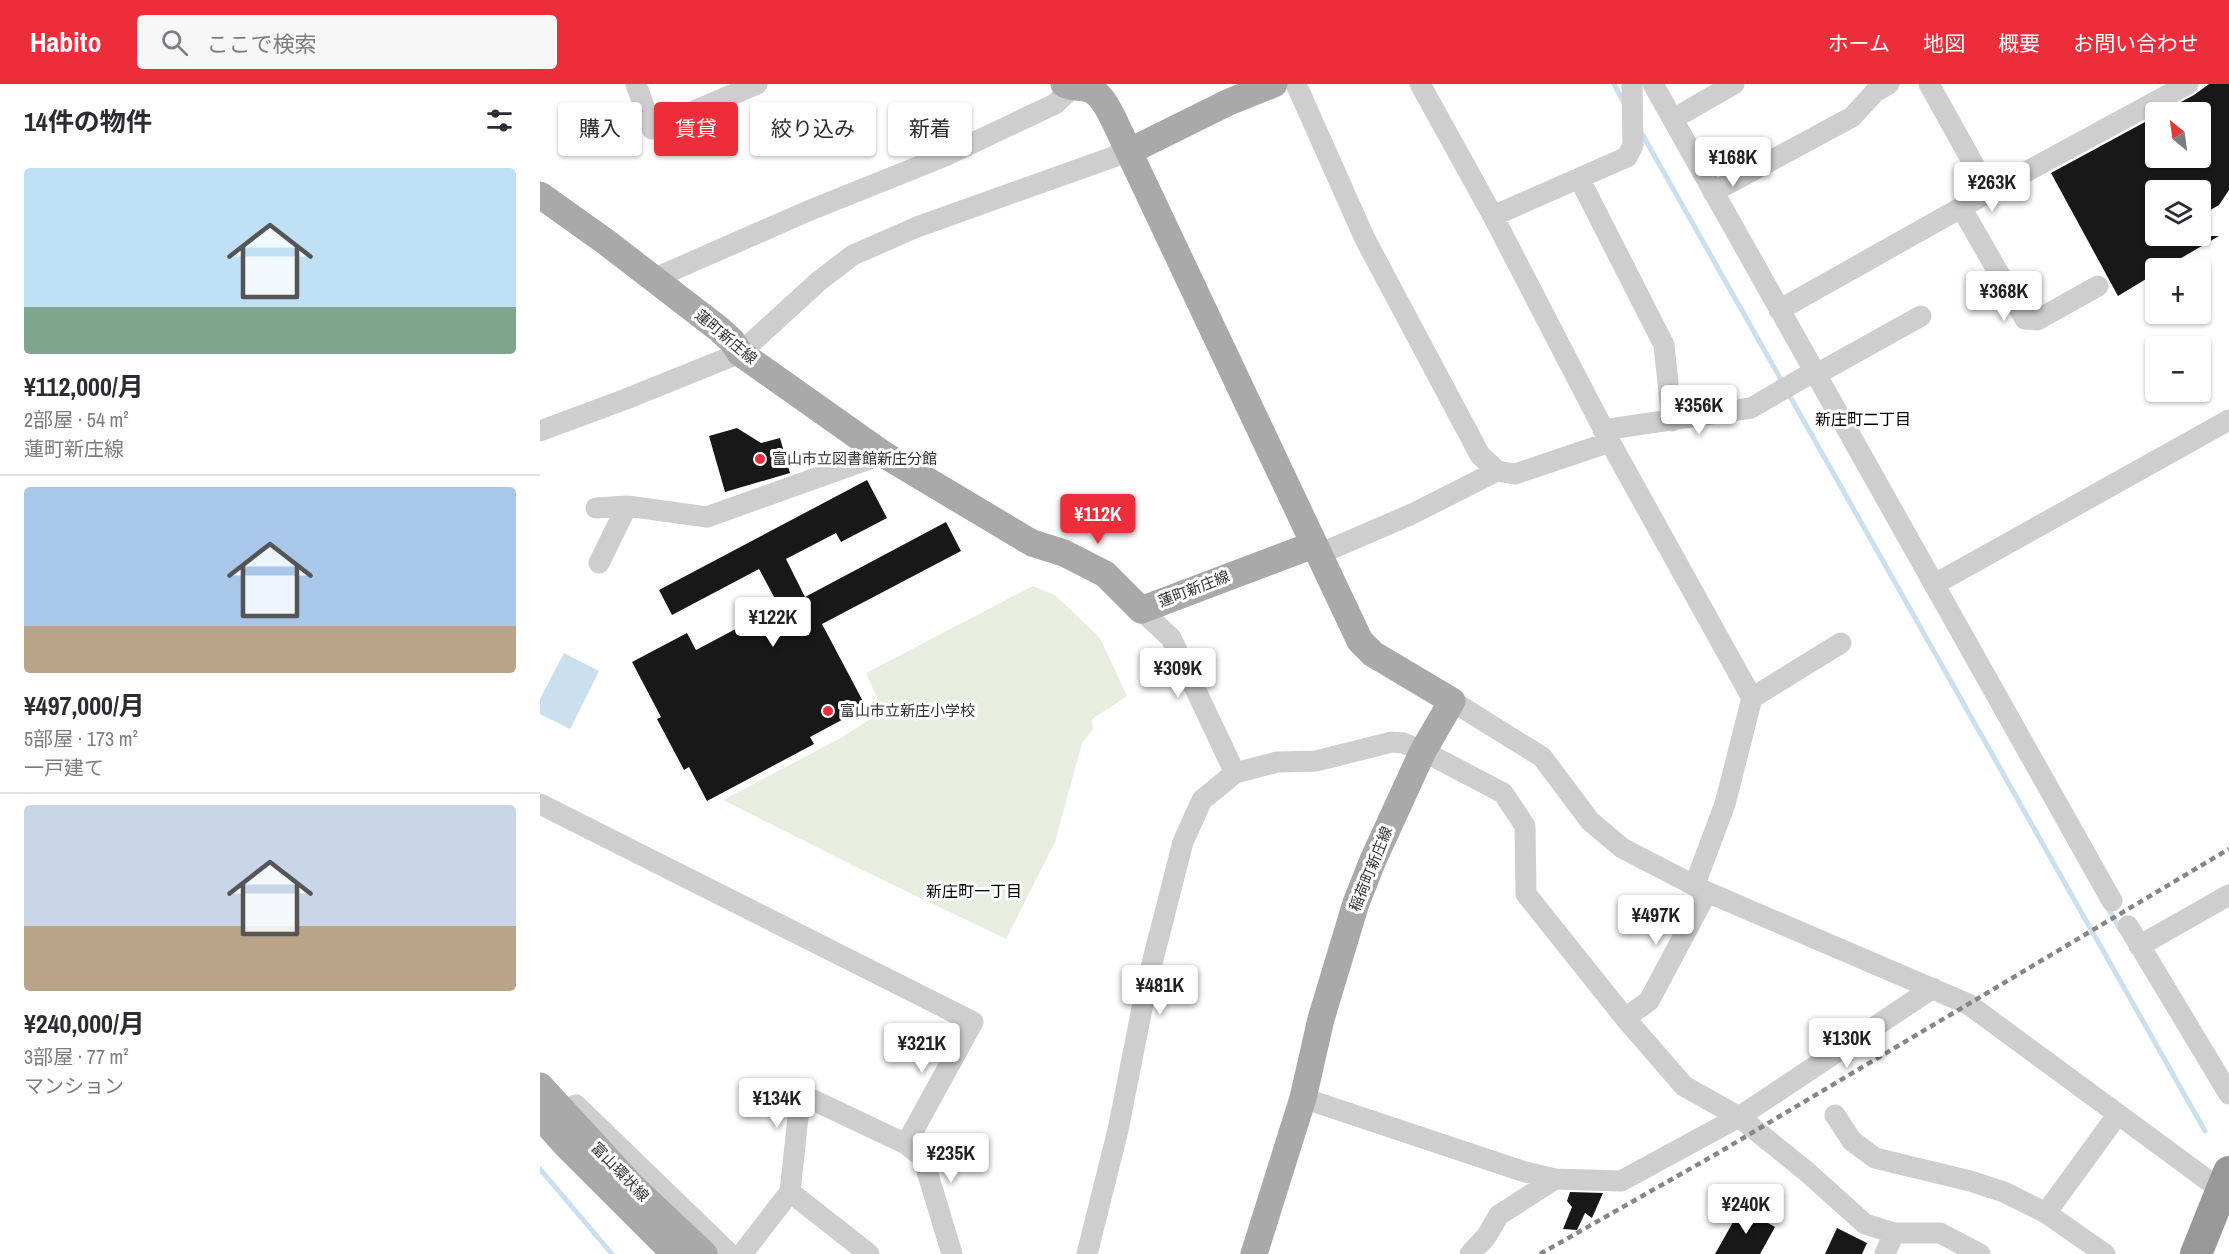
<!DOCTYPE html>
<html lang="ja">
<meta charset="utf-8">
<style>
:root{--surface:#fff;--page:#f7f7f7;--text:#2b2b33;--muted:#7c7c81;--line:#e1e1e2;--accent:#ed2e3a}
body{margin:0;font-family:"Archivo Narrow","Noto Sans JP",sans-serif;background:var(--page);color:var(--text);height:100vh;display:flex;flex-direction:column;font-size:22px;white-space:nowrap}
*{box-sizing:border-box;margin:0}
p{font-size:20px;color:var(--muted)}
.icon{flex:none;width:33px;height:33px;fill:none;stroke:currentColor;stroke-width:2;stroke-linecap:round;stroke-linejoin:round}
.map{position:relative;flex:1;overflow:hidden}
.panel{display:flex;flex-direction:column;background:var(--surface);width:540px}
.panel>*{flex:none}
.guide{position:absolute;left:18px;top:18px;width:570px;height:54px;display:flex;gap:12px}
.needle{width:39px;rotate:331deg}
.controls{position:absolute;left:1605px;top:18px;display:grid;gap:12px}
.controls a{display:grid;place-items:center;width:66px;height:66px;border-radius:6px;background:var(--surface);box-shadow:0 2px 4px #0004;font-size:30px}
.price{position:absolute;translate:-50% -51px;padding:0 14px;border-radius:6px;background:#fff;color:#222;font-size:20px;line-height:39px;filter:drop-shadow(0 2px 3px #0008)}
.price::after{content:'';position:absolute;left:50%;top:36px;width:18px;height:14px;margin-left:-9px;background:inherit;clip-path:polygon(0 0,100% 0,50% 100%)}
.price.on{background:var(--accent);color:#fff}
ul{padding:0;list-style:none}
li{display:grid;align-content:center;gap:12px;height:318px;padding:0 24px}
li+li{border-top:2px solid var(--line)}
li span{display:grid;place-items:center;height:186px;border-radius:6px;color:#555}
li>.icon{margin-inline-start:auto}
span .icon{width:108px;height:108px;fill:#fffc;stroke-width:1}
li b{font-size:26px}
h2{display:flex;justify-content:space-between;align-items:center;height:72px;padding:0 24px;font-size:26px}
.tag{padding:0 21px;border-radius:6px;background:var(--surface);box-shadow:0 2px 4px #0004;font-size:21px;line-height:54px}
.tag.on{background:var(--accent);color:#fff}
header{display:flex;align-items:center;gap:36px;box-sizing:border-box;height:84px;padding:0 30px;background:var(--accent);color:#fff}
header strong{font-size:28px}
nav{display:flex;gap:33px;margin-inline-start:auto;font-size:21px}
.search{width:420px;height:54px;background:var(--page);display:flex;align-items:center;gap:15px;box-sizing:border-box;padding:0 21px;border-radius:6px;color:var(--muted);font-size:22px}
main{display:flex;flex:1;min-height:0}
.map>svg:first-child{display:block}
.green{fill:#e7eedf}
.water{fill:#cbe0ee}
.lines{fill:none;stroke-linecap:round;stroke-linejoin:round}
.stream{stroke:#cbe0ee;stroke-width:5}
.building{fill:#181818}
.minor{stroke:#cecece;stroke-width:21}
.major{stroke:#a9a9a9;stroke-width:27}
.highway{stroke:#989898;stroke-width:32}
.rail{stroke:#868686;stroke-width:4.5;stroke-dasharray:6 4.5;stroke-linecap:butt}
.poi-dot{fill:#ed2e3a;stroke:#fff;stroke-width:2}
.labels{text-anchor:middle;stroke-width:6;stroke-linejoin:round;paint-order:stroke}
.street-label{font-size:15px;fill:#313131;stroke:#fff}
.poi-label{font-size:15px;fill:#313131;stroke:#fff;text-anchor:start}
.neighbourhood-label{font-size:16px;fill:#000;stroke:#fff}
</style>
<header>
<strong>Habito</strong>
<div class="search"><svg class="icon" aria-label="search" viewBox="0 0 24 24"><circle cx="10" cy="10" r="6"/><path d="M15 15l6 6"/></svg>ここで検索</div>
<nav><a>ホーム</a><a>地図</a><a>概要</a><a>お問い合わせ</a></nav>
</header>
<main>
<section class="panel">
<h2>14件の物件<svg class="icon" aria-label="filters" viewBox="0 0 24 24"><path d="M4 7h16M4 17h16"/><circle cx="9" cy="7" r="2"/><circle cx="15" cy="17" r="2"/></svg></h2>
<ul>
<li><span style="background:linear-gradient(#bfe0f5 75%,#7fa58c 0)"><svg class="icon" aria-label="home" viewBox="0 0 24 24"><path d="M3 11l9-7 9 7M6 9v11h12V9"/></svg></span><div><b>¥112,000/月</b><p>2部屋 · 54 m²</p><p>蓮町新庄線</p></div></li>
<li><span style="background:linear-gradient(#a9c7e8 75%,#b9a48a 0)"><svg class="icon" aria-label="home" viewBox="0 0 24 24"><path d="M3 11l9-7 9 7M6 9v11h12V9"/></svg></span><div><b>¥497,000/月</b><p>5部屋 · 173 m²</p><p>一戸建て</p></div></li>
<li><span style="background:linear-gradient(#c9d6e8 65%,#b9a48a 0)"><svg class="icon" aria-label="home" viewBox="0 0 24 24"><path d="M3 11l9-7 9 7M6 9v11h12V9"/></svg></span><div><b>¥240,000/月</b><p>3部屋 · 77 m²</p><p>マンション</p></div></li>
</ul>
</section>
<div class="map">
<svg width="1689" height="1170" viewBox="0 0 1689 1170">
<rect width="100%" height="100%" fill="#fff"/>
<path class="green" d="M 493,502 L 515,511 L 560,554 L 587,612 L 552,635 L 553,645 L 542,659 L 515,758 L 466,855 L 320,785 L 183,716 L 299,655 L 343,627 L 326,589 Z"/>
<path class="water" d="M 24,569 L 59,587 L 30,645 L 0,630 L 0,615 Z"/>
<g class="lines">
<path class="stream" d="M 1074,0 L 1084,19
M 1101,48 L 1244,301
M 1248,309 L 1665,1047
M 1566,821 L 1581,847
M 0,1085 L 72,1170"/>
</g>
<path class="building" d="M 1669,0 L 1689,0 L 1689,106 L 1679,121 L 1660,132 L 1660,106 L 1616,106 L 1616,152 L 1679,152 L 1624,184 L 1616,184 L 1616,189 L 1578,212 L 1511,89 L 1616,32 L 1616,74 L 1660,74 L 1660,28 L 1622,28 L 1654,11 Z
M 197,344 L 221,359 L 240,354 L 250,389 L 185,408 L 169,352 Z
M 327,396 L 347,434 L 301,458 L 296,449 L 246,475 L 265,513 L 406,438 L 421,467 L 282,540 L 326,623 L 270,653 L 274,660 L 167,717 L 149,683 L 144,686 L 117,635 L 121,633 L 92,578 L 147,549 L 156,566 L 239,522 L 219,485 L 132,531 L 119,506 Z
M 1030,1108 L 1063,1109 L 1052,1134 L 1045,1129 L 1037,1146 L 1023,1145 L 1032,1123 L 1027,1117 Z
M 1201,1124 L 1235,1143 L 1220,1170 L 1175,1170 Z
M 1297,1144 L 1327,1159 L 1322,1170 L 1285,1170 Z"/>
<g class="lines">
<path class="minor" d="M 96,0 L 112,45 L 217,0
M 756,0 L 825,155 L 940,371 L 957,387 L 975,390 L 1070,358
M 880,0 L 953,132 L 1070,358 L 1212,614 L 1185,720 L 1155,800
M 1113,0 L 1572,817
M 1389,0 L 1449,108
M 1133,35 L 1194,0
M 1039,94 L 1124,261 L 1132,337
M 1173,108 L 1312,33 L 1335,8 L 1349,0
M 1422,125 L 1485,235 L 1497,236 L 1558,202
M 953,132 L 1087,73 L 1093,61 L 1092,0
M 113,195 L 268,127 L 405,72 L 515,20 L 533,3
M 1239,226 L 1449,108 L 1648,0
M 1275,291 L 1381,232
M 1063,346 L 1211,324 L 1273,288
M 0,347 L 86,315 L 200,269 L 279,197 L 313,171 L 377,143 L 590,67
M 56,424 L 87,422 L 167,433 L 343,370
M 777,471 L 872,430 L 957,387
M 59,479 L 87,422
M 1395,500 L 1689,336
M 601,526 L 631,554 L 695,689
M 1212,614 L 1301,559
M 912,617 L 1002,673 L 1050,737 L 1082,764 L 1167,808 L 1428,920 L 1681,1106
M 0,720 L 433,938 L 366,1060
M 1588,842 L 1689,1010
M 1599,862 L 1689,811
M 1085,934 L 1109,917 L 1167,808
M 763,1014 L 985,1088 L 1015,1095 L 1081,1097 L 1199,1033 L 1393,904
M 22,1027 L 36,1021 L 190,1170
M 1295,1031 L 1312,1057 L 1335,1074 L 1430,1097 L 1464,1108 L 1506,1129 L 1578,1030
M 1506,1129 L 1565,1170
M 202,1170 L 250,1108
M 329,1170 L 250,1108 L 259,1024 L 271,1015 L 366,1060 L 383,1074 L 412,1170
M 547,1170 L 578,1046 L 607,899 L 643,758 L 662,716 L 695,689 L 737,678 L 776,677 L 852,658 L 863,659 L 883,667 L 963,709 L 985,742 L 986,810 L 1085,934 L 1144,1002 L 1199,1033 L 1266,1087 L 1325,1140 L 1354,1149 L 1400,1149 L 1440,1170
M 930,1170 L 946,1153 L 959,1131 L 1015,1095
M 1345,1170 L 1354,1149"/>
<path class="major" d="M 524,0 C 531,3 537,3 544,4 C 559,6 566,21 572,32 L 820,557 L 833,570 L 912,617 L 883,667 L 833,776 L 816,819 L 781,935 L 763,1014 L 714,1170
M 590,67 L 689,18 L 734,0
M 0,111 L 66,158 L 179,245 L 192,257 L 200,269 L 343,370 L 492,459 L 524,469 L 565,490 L 601,526 L 773,461
M 0,1002 L 91,1101 L 164,1170
M 0,1032 L 26,1061 L 135,1170"/>
<path class="highway" d="M 1656,1170 L 1689,1088"/>
<path class="rail" d="M 1000,1170 L 1178,1069 L 1689,765"/>
</g>
<g class="poi-dot">
<circle cx="220" cy="375" r="6"/>
<circle cx="288" cy="627" r="6"/>
</g>
<g class="labels">
<g class="street-label">
<text transform="translate(186 253) rotate(40)" y="5">蓮町新庄線</text>
<text transform="translate(654 505) rotate(-21)" y="5">蓮町新庄線</text>
<text transform="translate(831 785) rotate(-68)" y="5">稲荷町新庄線</text>
<text transform="translate(80 1088) rotate(46)" y="5">富山環状線</text>
</g>
<g class="poi-label">
<text x="232" y="380">富山市立図書館新庄分館</text>
<text x="300" y="632">富山市立新庄小学校</text>
</g>
<g class="neighbourhood-label">
<text x="1323" y="341">新庄町二丁目</text>
<text x="434" y="813">新庄町一丁目</text>
</g>
</g>
</svg>
<div class="controls">
<a><svg class="needle" viewBox="-14 -14 28 28"><path d="M0-13l5 13h-10z" fill="#e53935"/><path d="M0 13l5-13h-10z" fill="#7c7c81"/></svg></a>
<a><svg class="icon" aria-label="layers" viewBox="0 0 24 24"><path d="M12 4l9 5-9 5-9-5zM3 14l9 5 9-5"/></svg></a>
<a>+</a>
<a>−</a>
</div>
<b class="price" style="left:1193px;top:104px">¥168K</b>
<b class="price" style="left:1452px;top:129px">¥263K</b>
<b class="price" style="left:1464px;top:238px">¥368K</b>
<b class="price" style="left:1159px;top:352px">¥356K</b>
<b class="price on" style="left:558px;top:461px">¥112K</b>
<b class="price" style="left:233px;top:564px">¥122K</b>
<b class="price" style="left:638px;top:615px">¥309K</b>
<b class="price" style="left:1116px;top:862px">¥497K</b>
<b class="price" style="left:620px;top:932px">¥481K</b>
<b class="price" style="left:1307px;top:985px">¥130K</b>
<b class="price" style="left:382px;top:990px">¥321K</b>
<b class="price" style="left:237px;top:1045px">¥134K</b>
<b class="price" style="left:411px;top:1100px">¥235K</b>
<b class="price" style="left:1206px;top:1151px">¥240K</b>
<div class="guide">
<a class="tag">購入</a>
<a class="tag on">賃貸</a>
<a class="tag">絞り込み</a>
<a class="tag">新着</a>
</div>
</div>
</main>
